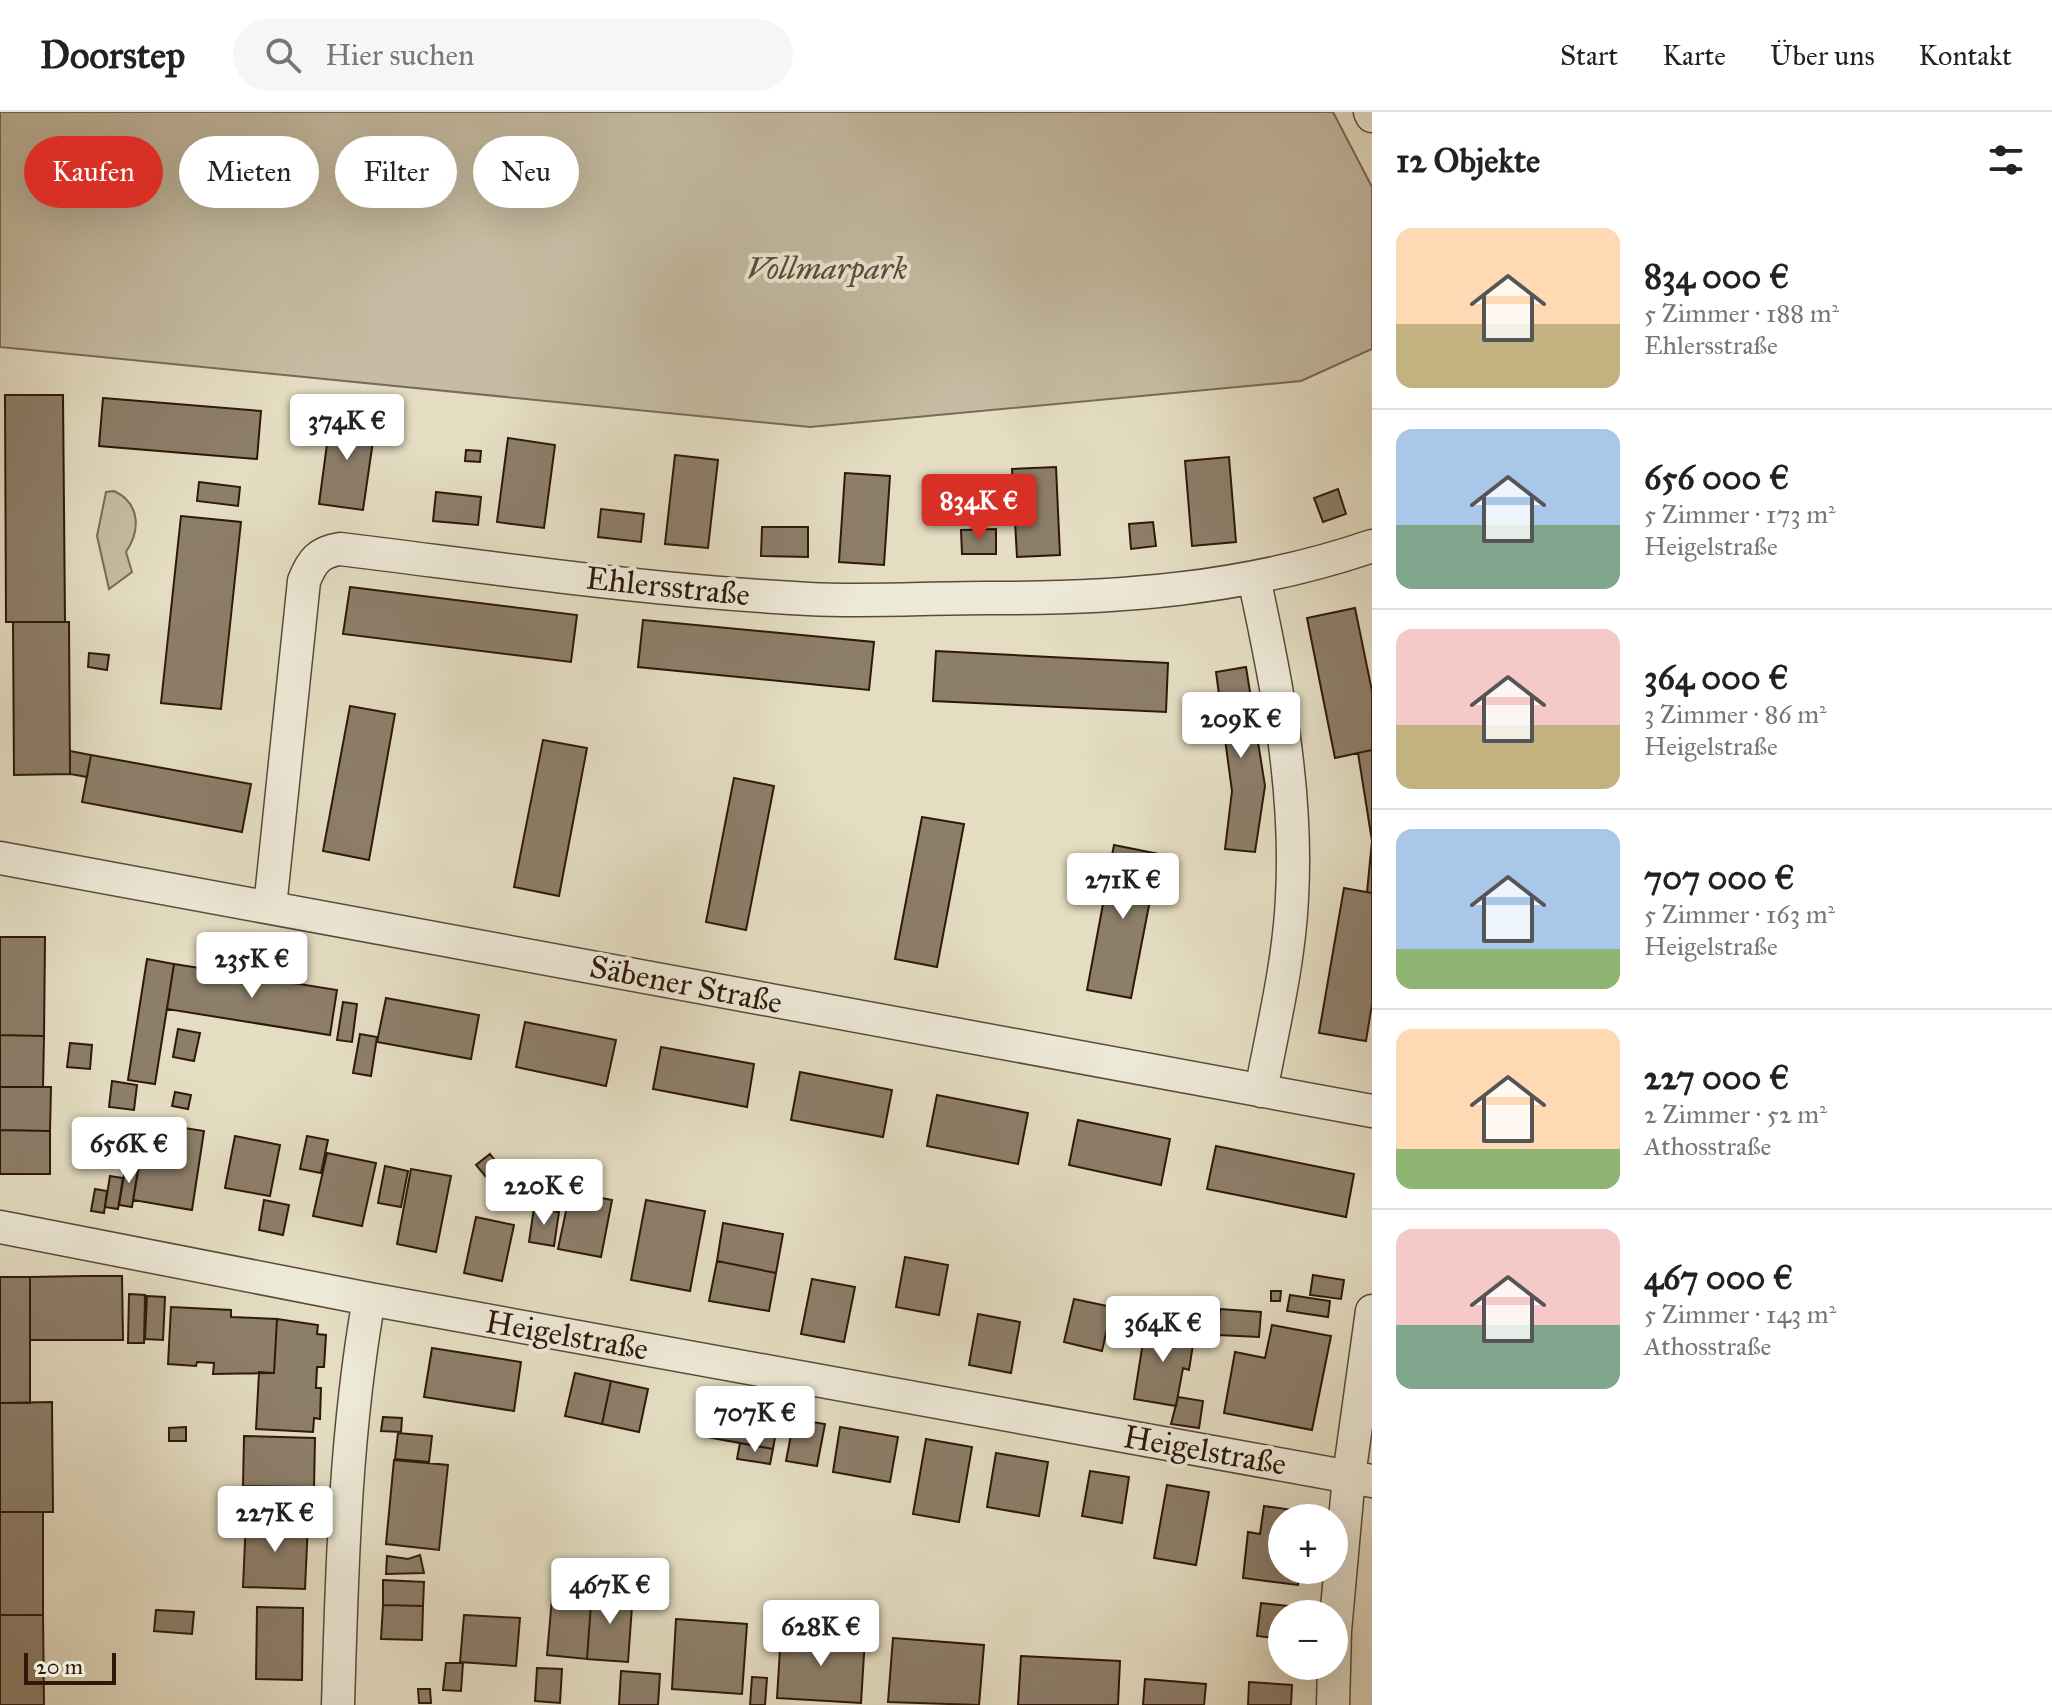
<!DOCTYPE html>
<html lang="de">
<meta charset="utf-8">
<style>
:root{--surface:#fff;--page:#f6f6f6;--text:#222;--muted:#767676;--line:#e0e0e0;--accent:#d93025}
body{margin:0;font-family:"IM FELL Great Primer",serif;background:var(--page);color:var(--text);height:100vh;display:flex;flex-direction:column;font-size:30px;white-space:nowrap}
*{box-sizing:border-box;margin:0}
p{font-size:26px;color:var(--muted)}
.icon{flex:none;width:44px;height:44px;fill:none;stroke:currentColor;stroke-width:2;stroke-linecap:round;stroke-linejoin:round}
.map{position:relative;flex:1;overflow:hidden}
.sheet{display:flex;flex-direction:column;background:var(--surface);width:680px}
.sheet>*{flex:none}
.guide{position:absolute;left:24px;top:24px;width:760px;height:72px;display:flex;gap:16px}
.controls{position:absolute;left:1268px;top:1392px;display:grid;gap:16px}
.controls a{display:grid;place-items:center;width:80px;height:80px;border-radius:50%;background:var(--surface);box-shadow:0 8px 32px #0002;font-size:40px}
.scale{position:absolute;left:24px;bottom:20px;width:92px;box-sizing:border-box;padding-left:8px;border:4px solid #2e180b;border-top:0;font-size:22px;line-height:28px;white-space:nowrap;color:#2e180b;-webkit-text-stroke:6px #ede9d7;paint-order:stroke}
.price{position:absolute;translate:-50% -68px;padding:0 18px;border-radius:8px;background:#fff;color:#222;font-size:26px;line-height:52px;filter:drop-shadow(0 2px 4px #0008)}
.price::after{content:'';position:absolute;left:50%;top:48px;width:24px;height:18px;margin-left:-12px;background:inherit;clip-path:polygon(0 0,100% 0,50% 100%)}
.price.active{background:var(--accent);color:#fff}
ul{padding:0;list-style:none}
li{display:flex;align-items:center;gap:24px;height:200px;padding:0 24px}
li+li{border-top:2px solid var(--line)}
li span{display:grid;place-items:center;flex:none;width:224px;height:160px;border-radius:16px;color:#555}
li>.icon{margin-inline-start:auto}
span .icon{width:96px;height:96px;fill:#fffc;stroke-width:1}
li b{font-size:34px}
h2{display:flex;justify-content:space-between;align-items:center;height:96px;padding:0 24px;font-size:34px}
.tag{padding:0 28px;border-radius:36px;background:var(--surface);box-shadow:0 8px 32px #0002;font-size:28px;line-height:72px}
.tag.active{background:var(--accent);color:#fff}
header{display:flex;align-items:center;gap:48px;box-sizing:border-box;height:112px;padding:0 40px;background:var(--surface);border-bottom:2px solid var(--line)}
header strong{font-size:38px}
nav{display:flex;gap:44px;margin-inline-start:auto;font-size:28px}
.search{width:560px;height:72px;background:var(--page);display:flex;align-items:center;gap:20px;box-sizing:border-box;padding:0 28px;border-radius:44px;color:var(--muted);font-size:30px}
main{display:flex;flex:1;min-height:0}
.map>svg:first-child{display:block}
.green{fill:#c5bca3;stroke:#7a6a57;stroke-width:2}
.building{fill:#8d7e6a;stroke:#2e180b;stroke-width:2}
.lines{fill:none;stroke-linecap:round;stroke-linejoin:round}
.minor-casing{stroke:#5c4939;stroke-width:35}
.minor{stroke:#ede9d7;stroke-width:32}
.labels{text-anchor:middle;stroke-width:8;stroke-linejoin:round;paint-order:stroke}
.park-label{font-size:32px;font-style:italic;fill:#5b4939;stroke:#ede9d7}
.street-label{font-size:32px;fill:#2e180b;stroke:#ede9d7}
</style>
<header>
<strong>Doorstep</strong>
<div class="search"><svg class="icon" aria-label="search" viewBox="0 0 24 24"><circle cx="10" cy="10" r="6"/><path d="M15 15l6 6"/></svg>Hier suchen</div>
<nav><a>Start</a><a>Karte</a><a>Über uns</a><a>Kontakt</a></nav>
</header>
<main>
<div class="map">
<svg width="1372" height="1593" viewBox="0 0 1372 1593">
<rect width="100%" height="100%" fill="#e4ddc2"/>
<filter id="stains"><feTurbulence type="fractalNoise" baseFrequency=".0025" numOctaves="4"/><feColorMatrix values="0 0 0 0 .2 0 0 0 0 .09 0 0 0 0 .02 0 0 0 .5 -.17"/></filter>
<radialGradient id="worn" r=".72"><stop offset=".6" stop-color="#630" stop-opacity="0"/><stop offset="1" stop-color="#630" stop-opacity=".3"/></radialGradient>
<path class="green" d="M 0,0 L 1333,0 L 1372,75 L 1372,237 L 1301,269 L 810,315 L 0,235 Z
M 114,379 C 140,391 141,418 126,440 L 132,460 L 109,477 L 97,424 L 106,380 Z"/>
<path class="building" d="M 5,283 L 63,283 L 65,510 L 6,510 Z
M 103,286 L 261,299 L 257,347 L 99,334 Z
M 331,302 L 376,308 L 363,398 L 319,392 Z
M 508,326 L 555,333 L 544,416 L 497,410 Z
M 466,338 L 481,339 L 480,350 L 465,349 Z
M 675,343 L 718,348 L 708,436 L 665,432 Z
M 1229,345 L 1236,430 L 1192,434 L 1185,349 Z
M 1056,355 L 1060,443 L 1017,445 L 1012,357 Z
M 845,361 L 890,364 L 884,453 L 839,450 Z
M 199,370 L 240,375 L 238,394 L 197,389 Z
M 1338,377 L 1346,402 L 1323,410 L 1314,386 Z
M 436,380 L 481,385 L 478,413 L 433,409 Z
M 601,397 L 644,402 L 641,430 L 598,425 Z
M 181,404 L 241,410 L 221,597 L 161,591 Z
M 1153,410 L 1156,434 L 1131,437 L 1129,412 Z
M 762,415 L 808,415 L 808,445 L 761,444 Z
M 996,417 L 996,442 L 962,442 L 961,418 Z
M 350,475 L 577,503 L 571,550 L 343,522 Z
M 1355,496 L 1372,579 L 1372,638 L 1335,646 L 1307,506 Z
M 643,508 L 874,530 L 869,578 L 638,555 Z
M 13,510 L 69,510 L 70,662 L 14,663 Z
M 936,539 L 1168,551 L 1166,600 L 933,589 Z
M 89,541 L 109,543 L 107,558 L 88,555 Z
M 1246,555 L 1265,674 L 1255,740 L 1225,737 L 1232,679 L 1216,560 Z
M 350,594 L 395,602 L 369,748 L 323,739 Z
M 543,628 L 587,636 L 559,784 L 514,775 Z
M 1372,638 L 1372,781 L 1367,780 L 1372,729 L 1358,641 Z
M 70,639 L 91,643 L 87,665 L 70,662 Z
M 91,643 L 251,672 L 242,720 L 82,690 Z
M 734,666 L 774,674 L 746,818 L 706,810 Z
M 922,705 L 964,712 L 937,855 L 895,847 Z
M 1114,733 L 1159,742 L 1131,886 L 1087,878 Z
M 1344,776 L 1372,781 L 1372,892 L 1366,929 L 1319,921 Z
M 0,825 L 45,825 L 44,924 L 0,923 Z
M 147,847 L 174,852 L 155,972 L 128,968 Z
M 174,852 L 337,878 L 330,923 L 167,897 Z
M 386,886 L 479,903 L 471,947 L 377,930 Z
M 343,890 L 357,892 L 352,930 L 337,928 Z
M 525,910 L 616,928 L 606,974 L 516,955 Z
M 178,917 L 200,921 L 194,949 L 173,945 Z
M 360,922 L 377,925 L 371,964 L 353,961 Z
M 0,923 L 44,924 L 43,975 L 0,975 Z
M 70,931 L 92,933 L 90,957 L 67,955 Z
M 661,935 L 754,952 L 747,995 L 653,977 Z
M 800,960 L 892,978 L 883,1025 L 791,1008 Z
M 112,969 L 137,973 L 134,998 L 109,995 Z
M 0,975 L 51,975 L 50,1019 L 0,1018 Z
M 175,980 L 191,983 L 188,997 L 172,994 Z
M 937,983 L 1028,1001 L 1018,1052 L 927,1034 Z
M 1078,1008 L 1170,1027 L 1161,1073 L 1069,1053 Z
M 146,1010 L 204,1019 L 192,1098 L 133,1088 Z
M 0,1018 L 50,1019 L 50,1062 L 0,1062 Z
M 235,1024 L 280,1033 L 270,1084 L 225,1076 Z
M 307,1024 L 328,1028 L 321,1061 L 300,1057 Z
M 1216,1034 L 1354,1062 L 1346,1105 L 1207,1077 Z
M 327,1041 L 376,1051 L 362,1114 L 313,1104 Z
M 490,1042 L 505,1061 L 492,1072 L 476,1053 Z
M 126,1051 L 139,1053 L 132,1095 L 119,1093 Z
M 385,1054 L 408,1059 L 401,1095 L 378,1091 Z
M 411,1057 L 451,1064 L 436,1140 L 397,1132 Z
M 110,1064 L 123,1066 L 118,1097 L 105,1095 Z
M 95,1077 L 107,1079 L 104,1101 L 91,1099 Z
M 570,1080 L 612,1088 L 601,1145 L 558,1137 Z
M 264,1088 L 289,1093 L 283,1123 L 259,1118 Z
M 646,1088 L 705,1099 L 690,1179 L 631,1168 Z
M 534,1096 L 559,1100 L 554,1134 L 529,1130 Z
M 476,1105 L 514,1113 L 502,1169 L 464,1161 Z
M 723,1111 L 783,1122 L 776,1161 L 717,1149 Z
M 905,1145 L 948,1153 L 939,1203 L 896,1195 Z
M 717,1149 L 776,1161 L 769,1199 L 709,1189 Z
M 1313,1163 L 1344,1168 L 1341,1187 L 1310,1183 Z
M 85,1164 L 122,1164 L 123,1228 L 30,1228 L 30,1165 Z
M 0,1165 L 30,1165 L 30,1291 L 0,1291 Z
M 812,1167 L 855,1175 L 844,1230 L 801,1222 Z
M 1271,1179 L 1281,1179 L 1280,1189 L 1271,1189 Z
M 129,1182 L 145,1183 L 144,1231 L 128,1231 Z
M 1290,1183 L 1330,1189 L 1328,1205 L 1287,1199 Z
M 147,1184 L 165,1185 L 163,1228 L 145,1227 Z
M 1074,1187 L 1112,1195 L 1102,1239 L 1064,1230 Z
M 171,1195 L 231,1198 L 231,1205 L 277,1207 L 274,1261 L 213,1262 L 214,1251 L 197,1250 L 196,1254 L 168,1252 Z
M 1220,1197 L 1261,1200 L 1259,1225 L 1218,1223 Z
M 978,1202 L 1020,1210 L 1011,1261 L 969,1253 Z
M 277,1207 L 318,1213 L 317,1222 L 326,1223 L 324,1255 L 317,1255 L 316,1276 L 321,1276 L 320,1307 L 314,1306 L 313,1320 L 256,1317 L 259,1260 L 274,1261 Z
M 1146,1211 L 1195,1220 L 1189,1258 L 1183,1256 L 1176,1294 L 1134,1287 Z
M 1272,1213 L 1331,1224 L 1312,1318 L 1224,1301 L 1235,1240 L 1265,1246 Z
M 432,1236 L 521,1250 L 514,1299 L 424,1285 Z
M 575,1261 L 611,1269 L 602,1312 L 565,1304 Z
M 611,1269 L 648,1277 L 639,1320 L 602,1312 Z
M 1178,1285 L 1203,1289 L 1199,1316 L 1171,1312 Z
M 707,1288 L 779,1302 L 773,1337 L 701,1324 Z
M 52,1290 L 53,1400 L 0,1400 L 0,1291 Z
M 383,1305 L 402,1306 L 401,1320 L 381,1319 Z
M 794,1307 L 825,1312 L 817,1354 L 786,1349 Z
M 186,1315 L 186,1329 L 169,1329 L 169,1316 Z
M 840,1315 L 898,1325 L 890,1370 L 833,1360 Z
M 398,1321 L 432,1324 L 429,1350 L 395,1347 Z
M 244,1324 L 315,1326 L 314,1375 L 243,1374 Z
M 926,1327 L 972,1335 L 959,1410 L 913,1402 Z
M 740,1331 L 773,1337 L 770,1352 L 737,1347 Z
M 996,1341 L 1048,1350 L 1039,1404 L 987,1395 Z
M 394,1348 L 448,1353 L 439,1438 L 386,1432 Z
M 1090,1359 L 1129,1365 L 1122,1411 L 1082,1404 Z
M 1167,1373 L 1209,1380 L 1196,1453 L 1154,1446 Z
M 282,1380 L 306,1380 L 307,1393 L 282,1393 Z
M 1264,1394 L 1307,1400 L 1306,1406 L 1282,1406 L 1282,1458 L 1300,1458 L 1298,1473 L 1243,1466 L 1248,1420 L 1260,1422 Z
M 0,1400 L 43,1400 L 43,1503 L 0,1503 Z
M 246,1407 L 308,1410 L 305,1477 L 243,1475 Z
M 420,1443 L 424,1461 L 386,1462 L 387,1444 L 408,1447 Z
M 383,1468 L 424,1470 L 423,1494 L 383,1493 Z
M 553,1475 L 592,1478 L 587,1547 L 547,1543 Z
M 592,1478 L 633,1481 L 628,1550 L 587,1547 Z
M 1261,1491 L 1297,1495 L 1296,1502 L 1282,1502 L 1282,1527 L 1257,1524 Z
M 383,1493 L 423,1494 L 422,1528 L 381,1527 Z
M 257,1495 L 303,1496 L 302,1568 L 256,1567 Z
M 156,1498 L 194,1500 L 192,1522 L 154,1519 Z
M 0,1503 L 43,1503 L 44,1593 L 0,1593 Z
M 464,1503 L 520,1506 L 516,1554 L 460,1550 Z
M 676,1507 L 747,1512 L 742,1582 L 672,1577 Z
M 781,1521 L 865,1526 L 861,1591 L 777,1586 Z
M 893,1526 L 984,1533 L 979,1593 L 888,1590 Z
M 1021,1544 L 1120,1549 L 1118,1593 L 1018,1593 Z
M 446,1551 L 463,1551 L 461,1579 L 443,1578 Z
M 537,1556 L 562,1557 L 560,1591 L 535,1589 Z
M 621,1559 L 660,1562 L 658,1593 L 619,1593 Z
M 752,1565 L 767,1566 L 765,1593 L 750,1593 Z
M 1145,1567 L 1206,1572 L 1204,1593 L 1143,1593 Z
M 1249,1570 L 1292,1573 L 1291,1593 L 1248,1593 Z
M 418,1577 L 430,1577 L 431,1591 L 419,1591 Z"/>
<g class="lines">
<defs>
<path id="minor" d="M 1370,0 L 1372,4
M 1254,466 C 1277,572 1298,677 1292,786 C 1289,851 1273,915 1261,979
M 0,746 L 1372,999
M 270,795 L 304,469 C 312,449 319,440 340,437 C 496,456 653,479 809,487 C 868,490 926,486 985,486 C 1116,487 1247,477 1372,434
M 0,1115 L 369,1187 L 1372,1369
M 338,1593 C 342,1457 345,1322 369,1187
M 1333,1593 L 1335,1519 L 1349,1364 L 1372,1199"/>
</defs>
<use href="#minor" class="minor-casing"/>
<use href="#minor" class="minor"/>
</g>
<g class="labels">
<g class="park-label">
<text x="827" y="167">Vollmarpark</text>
</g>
<g class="street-label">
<text transform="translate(668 474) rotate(6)" y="11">Ehlersstraße</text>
<text transform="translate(686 872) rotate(11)" y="11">Säbener Straße</text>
<text transform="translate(567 1223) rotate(10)" y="11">Heigelstraße</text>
<text transform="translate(1205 1338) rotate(10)" y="11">Heigelstraße</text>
</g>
</g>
<rect width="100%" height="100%" filter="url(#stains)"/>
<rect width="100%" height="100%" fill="url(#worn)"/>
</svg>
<div class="controls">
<a>+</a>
<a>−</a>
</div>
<div class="scale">20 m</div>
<b class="price" style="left:347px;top:350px">374K €</b>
<b class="price active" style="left:979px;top:430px">834K €</b>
<b class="price" style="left:1241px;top:648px">209K €</b>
<b class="price" style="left:1123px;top:809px">271K €</b>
<b class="price" style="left:252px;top:888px">235K €</b>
<b class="price" style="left:129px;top:1073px">656K €</b>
<b class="price" style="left:544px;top:1115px">220K €</b>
<b class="price" style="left:1163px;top:1252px">364K €</b>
<b class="price" style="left:755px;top:1342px">707K €</b>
<b class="price" style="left:275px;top:1442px">227K €</b>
<b class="price" style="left:610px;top:1514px">467K €</b>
<b class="price" style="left:821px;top:1556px">628K €</b>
<div class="guide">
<a class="tag active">Kaufen</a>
<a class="tag">Mieten</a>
<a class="tag">Filter</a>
<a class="tag">Neu</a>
</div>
</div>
<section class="sheet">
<h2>12 Objekte<svg class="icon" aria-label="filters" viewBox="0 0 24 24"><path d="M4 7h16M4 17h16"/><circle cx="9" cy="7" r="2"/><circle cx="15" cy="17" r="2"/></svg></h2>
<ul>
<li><span style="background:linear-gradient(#ffd9b3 60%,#c2b280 0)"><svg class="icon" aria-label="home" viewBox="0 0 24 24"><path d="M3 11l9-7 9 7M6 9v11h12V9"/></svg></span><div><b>834 000 €</b><p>5 Zimmer · 188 m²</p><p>Ehlersstraße</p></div></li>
<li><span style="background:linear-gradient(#a9c7e8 60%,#7fa58c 0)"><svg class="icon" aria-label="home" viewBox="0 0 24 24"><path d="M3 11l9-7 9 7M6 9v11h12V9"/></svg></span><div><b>656 000 €</b><p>5 Zimmer · 173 m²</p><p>Heigelstraße</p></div></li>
<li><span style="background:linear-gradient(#f6c9c9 60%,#c2b280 0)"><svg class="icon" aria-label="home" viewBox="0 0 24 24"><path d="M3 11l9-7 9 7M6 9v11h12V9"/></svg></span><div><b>364 000 €</b><p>3 Zimmer · 86 m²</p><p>Heigelstraße</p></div></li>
<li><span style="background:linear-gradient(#a9c7e8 75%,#8fb573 0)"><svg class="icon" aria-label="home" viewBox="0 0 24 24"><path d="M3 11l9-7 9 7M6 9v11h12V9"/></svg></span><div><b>707 000 €</b><p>5 Zimmer · 163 m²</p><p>Heigelstraße</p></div></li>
<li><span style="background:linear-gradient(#ffd9b3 75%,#8fb573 0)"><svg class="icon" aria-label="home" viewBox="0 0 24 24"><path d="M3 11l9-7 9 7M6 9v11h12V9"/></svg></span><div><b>227 000 €</b><p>2 Zimmer · 52 m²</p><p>Athosstraße</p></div></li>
<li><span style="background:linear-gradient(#f6c9c9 60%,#7fa58c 0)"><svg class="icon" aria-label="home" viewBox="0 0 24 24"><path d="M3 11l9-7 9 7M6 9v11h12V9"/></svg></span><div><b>467 000 €</b><p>5 Zimmer · 143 m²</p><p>Athosstraße</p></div></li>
</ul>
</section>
</main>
